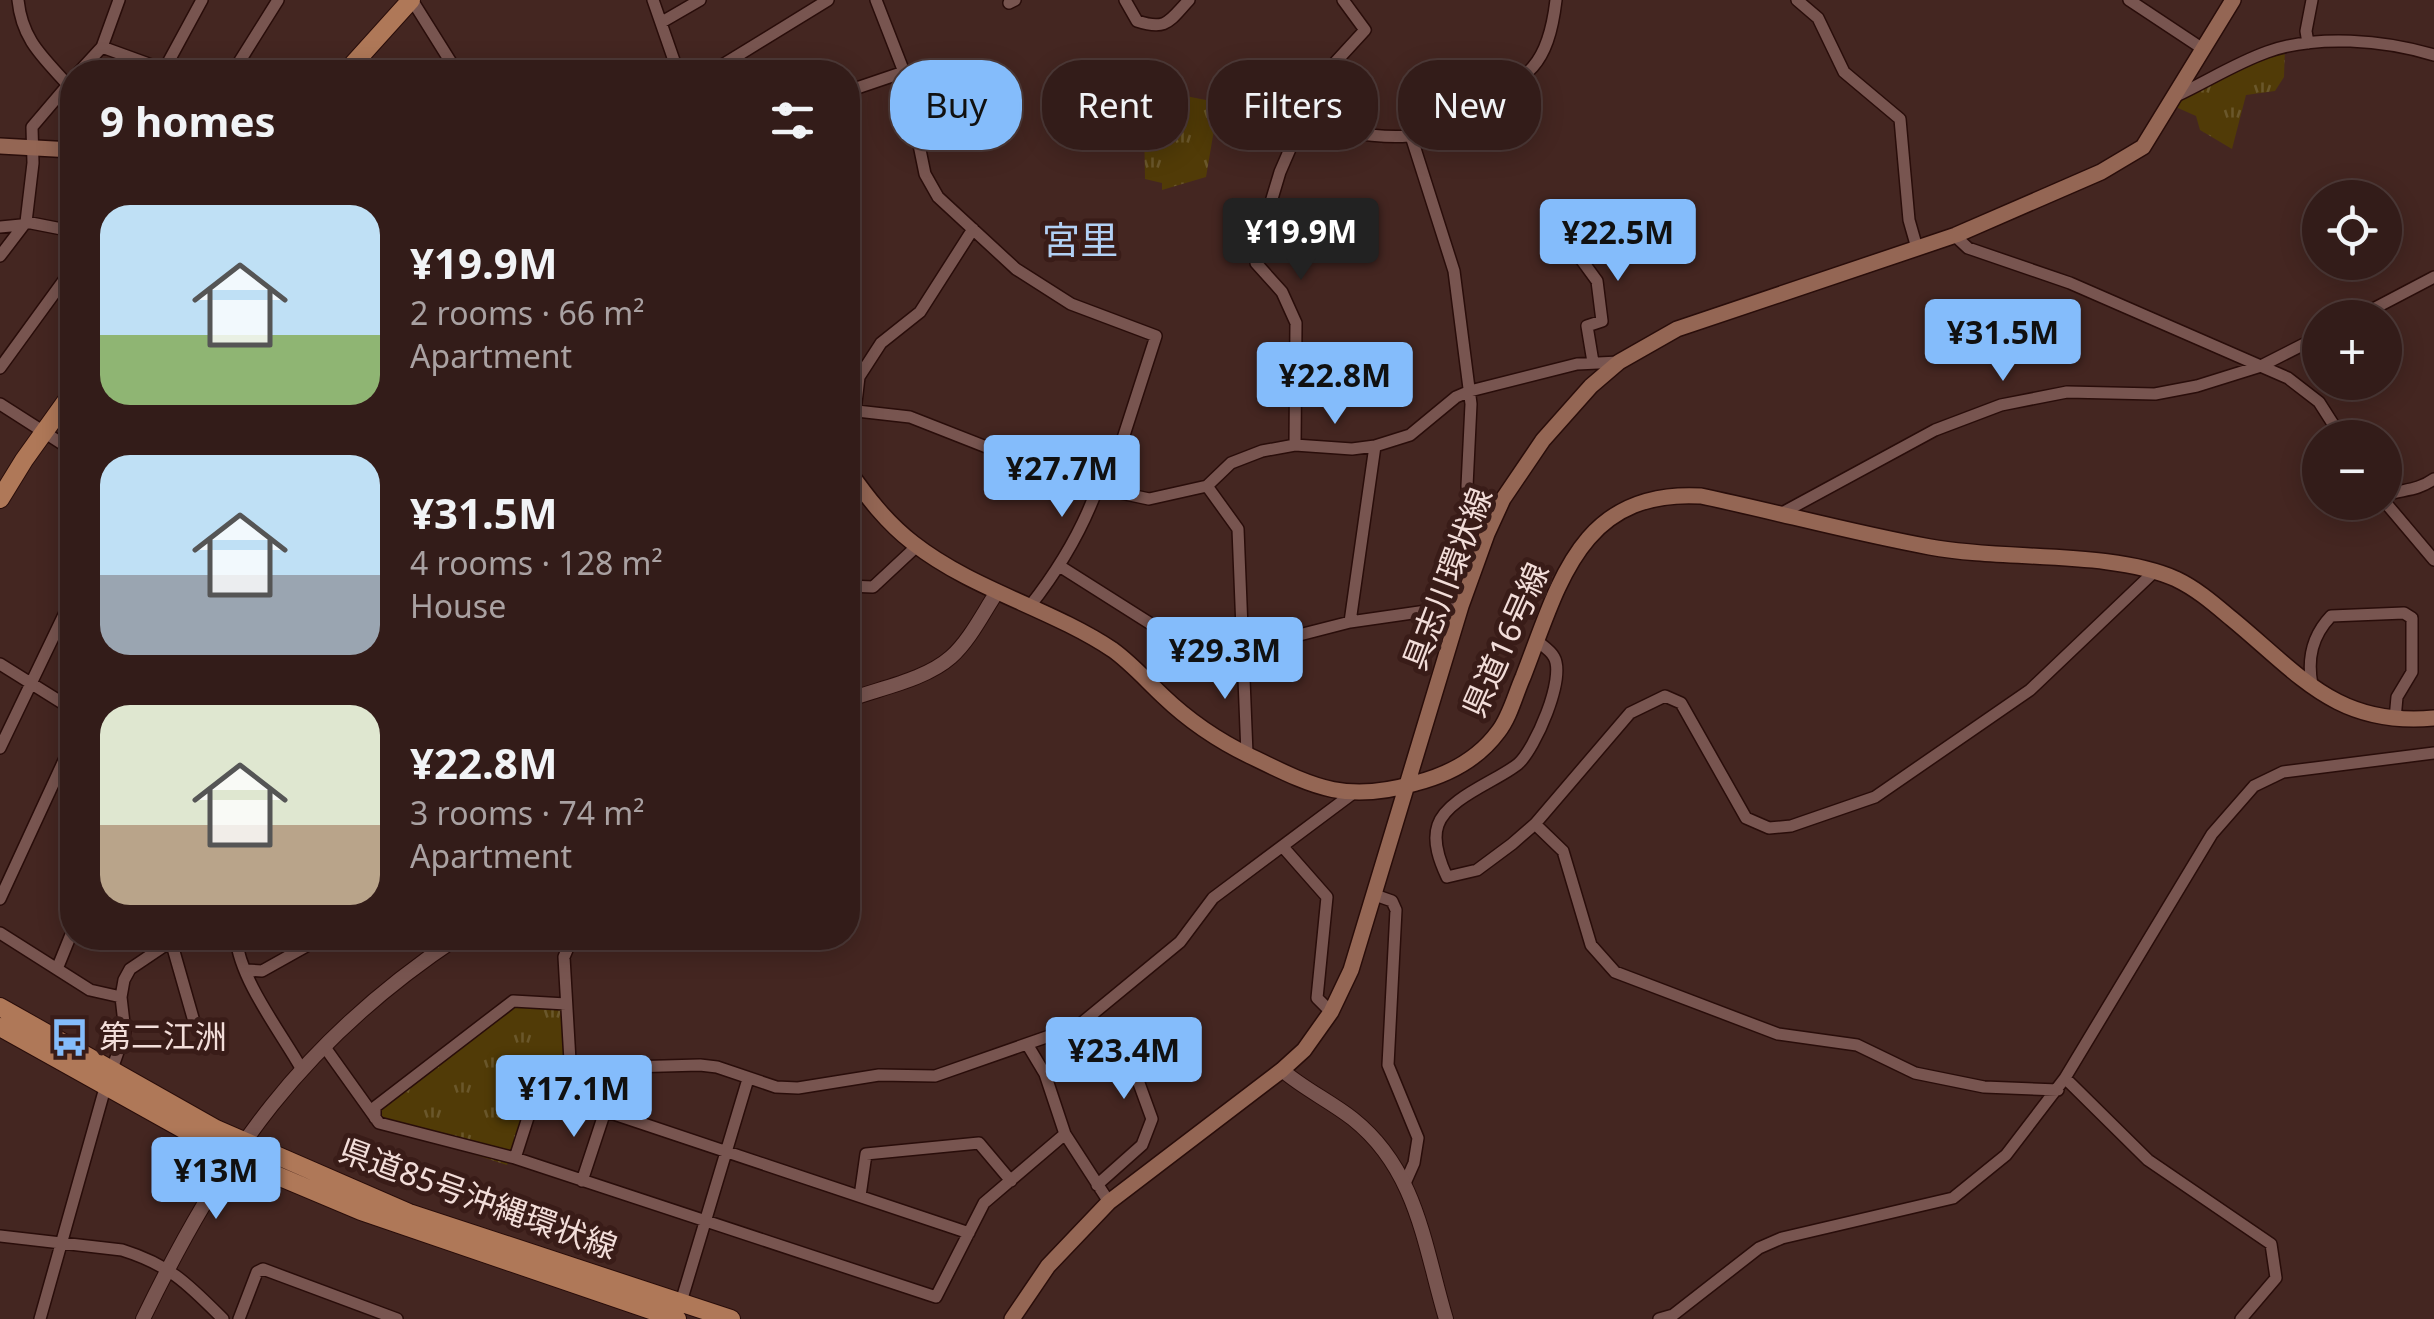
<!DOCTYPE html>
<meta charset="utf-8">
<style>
:root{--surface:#331c19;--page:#3e2926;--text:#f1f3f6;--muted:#a9a1a2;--line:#4e3a38;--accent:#84bcfb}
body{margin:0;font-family:"Noto Sans","Noto Sans JP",sans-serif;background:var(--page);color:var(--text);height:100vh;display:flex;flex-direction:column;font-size:38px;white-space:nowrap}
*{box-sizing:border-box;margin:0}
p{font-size:32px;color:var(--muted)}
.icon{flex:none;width:55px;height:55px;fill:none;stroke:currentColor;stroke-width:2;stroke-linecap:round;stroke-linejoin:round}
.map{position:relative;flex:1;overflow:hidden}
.panel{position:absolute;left:60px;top:60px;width:800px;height:890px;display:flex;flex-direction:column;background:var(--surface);border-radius:40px;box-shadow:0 5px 25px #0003,0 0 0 2px var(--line)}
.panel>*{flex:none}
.banner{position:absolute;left:890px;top:60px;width:950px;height:90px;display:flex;gap:20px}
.controls{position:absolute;left:2302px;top:180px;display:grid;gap:20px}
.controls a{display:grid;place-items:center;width:100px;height:100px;border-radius:50%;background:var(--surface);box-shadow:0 5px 25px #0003,0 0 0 2px var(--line);font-size:50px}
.price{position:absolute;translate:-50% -85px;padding:0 22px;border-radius:10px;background:var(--accent);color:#111;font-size:32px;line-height:65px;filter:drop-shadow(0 2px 5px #0008)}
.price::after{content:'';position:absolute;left:50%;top:60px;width:30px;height:22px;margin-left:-15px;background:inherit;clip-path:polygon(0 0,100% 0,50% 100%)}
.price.selected{background:#222;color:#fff}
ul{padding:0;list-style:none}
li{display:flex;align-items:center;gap:30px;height:250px;padding:0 40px}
li span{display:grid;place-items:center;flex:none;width:280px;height:200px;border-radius:30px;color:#555}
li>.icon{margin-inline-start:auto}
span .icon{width:120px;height:120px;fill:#fffc;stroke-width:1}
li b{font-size:42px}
h2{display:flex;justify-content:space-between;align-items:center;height:120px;padding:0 40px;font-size:42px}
.tag{padding:0 35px;border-radius:40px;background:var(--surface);box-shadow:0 5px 25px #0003,0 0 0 2px var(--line);font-size:35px;line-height:90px}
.tag.selected{background:var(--accent);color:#111}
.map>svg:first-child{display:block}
.park{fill:url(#park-tufts)}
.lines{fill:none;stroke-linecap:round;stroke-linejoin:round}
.minor-casing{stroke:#290d0a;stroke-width:14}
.tertiary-casing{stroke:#290d0a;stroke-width:16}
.secondary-casing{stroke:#290d0a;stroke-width:18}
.primary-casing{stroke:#290d0a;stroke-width:20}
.minor{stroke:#785550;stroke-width:11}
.tertiary{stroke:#785550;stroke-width:14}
.secondary{stroke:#946654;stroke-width:15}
.primary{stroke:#af7858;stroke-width:18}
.labels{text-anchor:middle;stroke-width:10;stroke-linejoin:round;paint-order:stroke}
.street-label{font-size:32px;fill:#f2ddd9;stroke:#391c18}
.poi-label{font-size:32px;fill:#f2ddd9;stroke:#391c18;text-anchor:start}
.quarter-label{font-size:38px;fill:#b1d0f4;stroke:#391c18}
</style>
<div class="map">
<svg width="2434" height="1319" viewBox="0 0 2434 1319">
<defs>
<pattern id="park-tufts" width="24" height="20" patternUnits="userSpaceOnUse" patternTransform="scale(2.5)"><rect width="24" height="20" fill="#513b07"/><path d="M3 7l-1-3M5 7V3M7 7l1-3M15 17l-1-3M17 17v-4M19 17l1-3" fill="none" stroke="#6a572b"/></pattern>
</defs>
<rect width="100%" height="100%" fill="#442621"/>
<path class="park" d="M 2285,48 L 2284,77 L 2275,91 L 2246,95 L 2232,149 L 2200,130 L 2196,116 L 2169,104 L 2173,97 Z
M 1155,90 L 1211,101 L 1228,90 L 1233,96 L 1212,112 L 1215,124 L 1206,177 L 1162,190 L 1162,183 L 1145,179 L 1144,126 Z
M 516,1001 L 566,1005 L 570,1061 L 542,1079 L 507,1165 L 380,1124 L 375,1106 Z"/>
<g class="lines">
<defs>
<path id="minor" d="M 18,0 C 22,40 43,57 68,85
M 412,0 L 457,72
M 653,0 L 678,72
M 876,0 L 904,72 L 925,174 L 938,197 L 1016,269 L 1071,304 L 1156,336 L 1106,491
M 1125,0 L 1137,21 C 1167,31 1169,21 1189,0
M 1797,0 L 1818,18 L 1844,72 L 1900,119 L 1909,220 L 1917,248
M 2129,0 L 2203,49
M 1009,3 L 1015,0
M 662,22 L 700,0
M 2308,43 L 2306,31 L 2312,0
M 102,47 L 168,71
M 164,70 L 202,0
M 79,72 L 102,47 L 119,0
M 233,72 L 278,0
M 711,72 L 828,0
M 848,91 L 904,72
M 2176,96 C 2206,82 2236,63 2267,52 C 2317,34 2384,40 2434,55
M 1300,126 C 1331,129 1378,139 1408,136 C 1422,135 1436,120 1448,114 C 1515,79 1546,85 1556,0
M 1411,136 L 1454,271 L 1471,404 L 1467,486 L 1471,515 L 1487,534
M 26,222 L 33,163 L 32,127 L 72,80
M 0,227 L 21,225
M 1559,229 L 1597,281 L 1602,321 L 1587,326 L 1593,362
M 1954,235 L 1968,248 L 2070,283 L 2288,378 L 2319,402 L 2342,438
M 0,256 L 26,222 L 72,231
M 2356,318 L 2434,277
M 0,368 L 72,269
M 0,404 L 72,450
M 848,410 L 910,417 L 1083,485 L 1149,499 L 1207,486 L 1231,463 L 1262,451 L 1295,445 L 1352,449 L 1375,446 L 1410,435 L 1456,397 L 1470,391 L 1577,364 L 1619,362
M 855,411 L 859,377 L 881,343 L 920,312 L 973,229
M 1295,445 L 1296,323 L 1282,292 L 1256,263 L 1256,252 L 1280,172 L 1300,126 L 1309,91 L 1365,30 L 1343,0
M 1207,486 L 1238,529 L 1247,754
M 2385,495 C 2404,489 2417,491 2434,479
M 2385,502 L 2434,560
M 1782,513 L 1935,430 L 2001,405 L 2067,392 L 2155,394 L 2197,386 L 2261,366 L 2320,336
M 1061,567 L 1192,650 L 1225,654 L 1350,622 L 1461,606
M 848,586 L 873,587 L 917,546
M 1030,606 C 1059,569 1081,533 1097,489
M 1350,622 L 1375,446
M 1537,641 C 1542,645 1551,651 1554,657 C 1566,678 1535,749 1518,764 C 1497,781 1447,798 1438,825 C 1432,842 1440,862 1447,877 L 1477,870 L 1512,844 L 1535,824 L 1630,713 L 1665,696 L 1681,703 L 1746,818 L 1769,828 L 1791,826 L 1875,797 L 2030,690 L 2155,571
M 0,664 L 72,709
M 2312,685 C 2307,658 2312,636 2331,616 L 2404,613 L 2412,618 L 2412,672 L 2397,697 L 2395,719
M 0,748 L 72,598
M 1535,824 L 1563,851 L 1591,945 L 1615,972 L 1778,1034 L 1857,1045 L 1915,1073 L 1984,1087 L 2058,1090
M 1283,847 L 1327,897 L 1317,998 L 1331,1012
M 1375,895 L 1392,901 L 1396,910 L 1388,1065 L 1418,1138 L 1414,1163 L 1406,1181
M 0,899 L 72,743
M 0,933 L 90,990 L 121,997
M 236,938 C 240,980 280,1031 301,1068
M 171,941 L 193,1018
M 57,969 L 72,932
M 246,970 L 262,971 L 321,938
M 1091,1017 L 1122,1057 L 1132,1064 L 1152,1119 L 1142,1145 L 1097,1185
M 1027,1044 L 1045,1074 L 1065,1134 L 1109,1202
M 324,1046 L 379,1123 L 515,1158 L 936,1297 L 984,1203 L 1065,1134
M 570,1061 L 564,957 L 572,938
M 111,1072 L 125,1032 L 121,997 L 124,980 L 130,969 L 176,938
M 2065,1078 L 2148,1160 L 2271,1244 L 2276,1278 L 2241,1319
M 605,1111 L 969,1233
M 375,1118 L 375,1107 L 513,1001 L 566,1004
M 515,1158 L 541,1077 L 559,1064 L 570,1061 L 592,1068 L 700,1065 L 717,1067 L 776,1087 L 798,1088 L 879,1075 L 935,1076 L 1078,1026 L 1180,942 L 1213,898 L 1352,794
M 582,1181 L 620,1066
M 860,1196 L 866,1154 L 979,1143 L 1011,1181
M 0,1236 L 122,1250 C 170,1265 188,1284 223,1319
M 681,1302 L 748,1079
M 40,1319 L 105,1088
M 239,1319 L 257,1272 L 263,1269 L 397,1319
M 1659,1319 L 1673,1315 L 1759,1248 L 1782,1238 L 1953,1198 L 2006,1155 L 2065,1078 L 2212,834 L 2254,786 L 2283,772 L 2434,753"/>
<path id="tertiary" d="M 848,700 C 880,688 925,680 951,657 C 970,640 983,613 997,592
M 1282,1070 C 1304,1089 1330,1101 1353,1119 C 1417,1170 1424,1245 1446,1319
M 143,1319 C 223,1154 302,1041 457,938"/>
<path id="secondary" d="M 0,146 L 72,150
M 848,470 C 867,497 886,522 913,543 C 973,590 1050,608 1113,650 C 1131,663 1147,681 1163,696 C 1188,720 1219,741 1250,756 C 1314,787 1345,804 1416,783 C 1447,775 1478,759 1498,732 C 1510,717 1515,695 1523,677 C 1559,585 1579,489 1701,496 C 1777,512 1853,533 1930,547 C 2004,561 2111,550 2176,579 C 2197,589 2214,604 2232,619 C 2300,675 2337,727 2434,718
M 1012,1319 L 1048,1266 L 1109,1202 L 1282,1070 L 1304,1050 L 1331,1012 L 1351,970 L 1461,606 L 1487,534 L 1503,499 L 1543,440 L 1591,386 L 1619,362 L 1677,329 L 1956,235 L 2101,172 L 2143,147 L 2233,0"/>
<path id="primary" d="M 346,72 L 411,0
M 0,499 L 24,460 L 72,393
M 0,1007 L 216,1129 L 409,1213 L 731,1319
M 0,1027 L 233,1157 L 361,1211 L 677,1319"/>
</defs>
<use href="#minor" class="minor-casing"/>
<use href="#tertiary" class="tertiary-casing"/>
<use href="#secondary" class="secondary-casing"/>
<use href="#primary" class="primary-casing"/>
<use href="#minor" class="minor"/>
<use href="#tertiary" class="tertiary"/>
<use href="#secondary" class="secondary"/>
<use href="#primary" class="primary"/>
</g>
<defs>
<symbol id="bus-bare" viewBox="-9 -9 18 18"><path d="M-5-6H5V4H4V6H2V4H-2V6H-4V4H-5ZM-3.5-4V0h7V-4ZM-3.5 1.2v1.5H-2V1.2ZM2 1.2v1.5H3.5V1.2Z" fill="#84bcfb" stroke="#391c18" stroke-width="2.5" paint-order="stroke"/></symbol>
</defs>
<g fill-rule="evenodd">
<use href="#bus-bare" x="42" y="1010" width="55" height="55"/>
</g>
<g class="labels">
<g class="street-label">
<text transform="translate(1448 579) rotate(-69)" y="11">具志川環状線</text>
<text transform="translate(1506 640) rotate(-66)" y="11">県道16号線</text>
<text transform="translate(478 1199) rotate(20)" y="11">県道85号沖縄環状線</text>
</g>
<g class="poi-label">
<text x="99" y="1048">第二江洲</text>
</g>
<g class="quarter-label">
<text x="1080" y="254">宮里</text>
</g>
</g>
</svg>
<div class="controls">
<a><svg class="icon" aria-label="locate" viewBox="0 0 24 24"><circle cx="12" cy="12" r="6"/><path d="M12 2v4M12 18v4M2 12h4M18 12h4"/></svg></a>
<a>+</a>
<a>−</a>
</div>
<b class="price selected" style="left:1301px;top:283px">¥19.9M</b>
<b class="price" style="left:1618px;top:284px">¥22.5M</b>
<b class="price" style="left:2003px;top:384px">¥31.5M</b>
<b class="price" style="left:1335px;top:427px">¥22.8M</b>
<b class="price" style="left:1062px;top:520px">¥27.7M</b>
<b class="price" style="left:1225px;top:702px">¥29.3M</b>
<b class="price" style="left:1124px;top:1102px">¥23.4M</b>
<b class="price" style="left:574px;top:1140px">¥17.1M</b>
<b class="price" style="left:216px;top:1222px">¥13M</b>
<div class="banner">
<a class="tag selected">Buy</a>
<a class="tag">Rent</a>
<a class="tag">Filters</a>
<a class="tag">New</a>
</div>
<section class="panel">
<h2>9 homes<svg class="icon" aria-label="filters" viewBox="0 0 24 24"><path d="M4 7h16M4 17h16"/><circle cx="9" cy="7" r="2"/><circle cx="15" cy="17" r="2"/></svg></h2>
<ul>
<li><span style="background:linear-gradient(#bfe0f5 65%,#8fb573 0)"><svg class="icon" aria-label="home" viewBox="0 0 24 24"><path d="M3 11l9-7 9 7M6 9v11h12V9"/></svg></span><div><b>¥19.9M</b><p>2 rooms · 66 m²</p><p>Apartment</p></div></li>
<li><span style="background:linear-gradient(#bfe0f5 60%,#9aa5b1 0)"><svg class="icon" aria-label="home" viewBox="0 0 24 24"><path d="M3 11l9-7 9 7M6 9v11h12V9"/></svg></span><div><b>¥31.5M</b><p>4 rooms · 128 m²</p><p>House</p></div></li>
<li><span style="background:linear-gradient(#dfe7d0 60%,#b9a48a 0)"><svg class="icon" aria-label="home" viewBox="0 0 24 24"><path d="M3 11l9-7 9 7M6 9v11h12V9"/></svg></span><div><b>¥22.8M</b><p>3 rooms · 74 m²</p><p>Apartment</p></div></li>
</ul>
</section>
</div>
